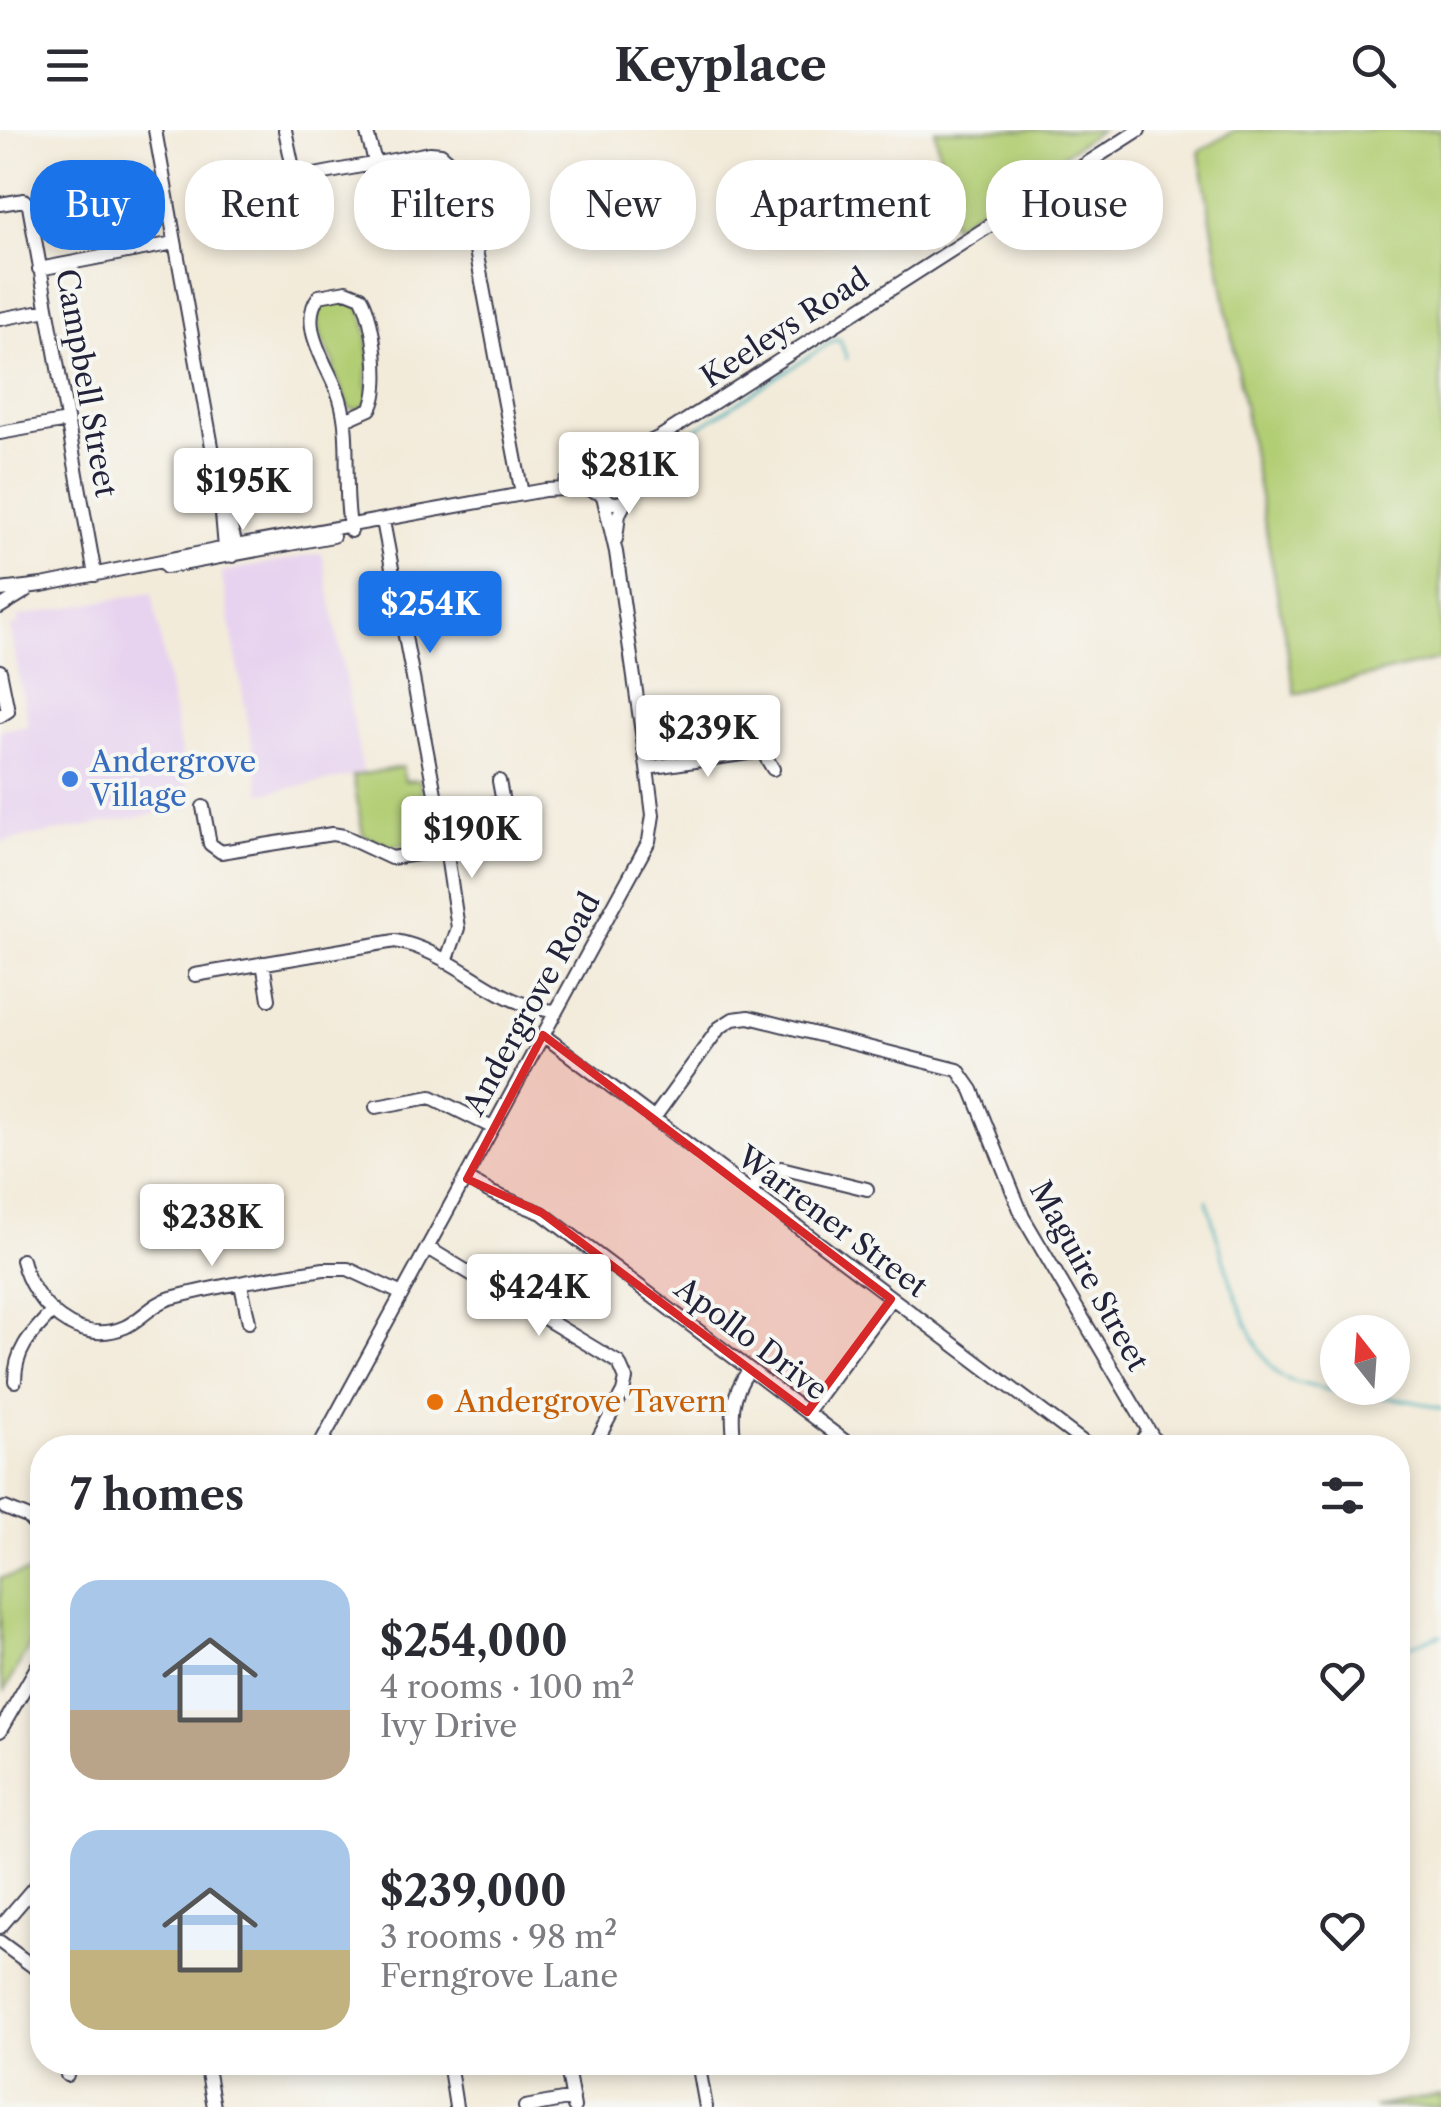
<!DOCTYPE html>
<meta charset="utf-8">
<style>
:root{--surface:#fff;--page:#f2f2f3;--text:#2b2b33;--muted:#7c7c81;--accent:#1a73e8}
body{margin:0;font-family:"Libre Caslon Text",serif;background:var(--page);color:var(--text);height:100vh;display:flex;flex-direction:column;font-size:38px;white-space:nowrap}
*{box-sizing:border-box;margin:0}
p{font-size:32px;color:var(--muted)}
.icon{flex:none;width:55px;height:55px;fill:none;stroke:currentColor;stroke-width:2;stroke-linecap:round;stroke-linejoin:round}
.map{position:relative;flex:1;overflow:hidden}
.side{position:absolute;left:30px;top:1305px;width:1380px;height:640px;display:flex;flex-direction:column;background:var(--surface);border-radius:40px;box-shadow:0 5px 15px #0003}
.side>*{flex:none}
.top-card{position:absolute;left:30px;top:30px;width:1382px;height:90px;display:flex;gap:20px}
.needle{width:65px;rotate:343deg}
.buttons{position:absolute;left:1320px;top:1185px;display:grid;gap:20px}
.buttons a{display:grid;place-items:center;width:90px;height:90px;border-radius:50%;background:var(--surface);box-shadow:0 5px 15px #0003;font-size:50px}
.price{position:absolute;translate:-50% -85px;padding:0 22px;border-radius:10px;background:#fff;color:#222;font-size:32px;line-height:65px;filter:drop-shadow(0 2px 5px #0008)}
.price::after{content:'';position:absolute;left:50%;top:60px;width:30px;height:22px;margin-left:-15px;background:inherit;clip-path:polygon(0 0,100% 0,50% 100%)}
.price.current{background:var(--accent);color:#fff}
ul{padding:0;list-style:none}
li{display:flex;align-items:center;gap:30px;height:250px;padding:0 40px}
li span{display:grid;place-items:center;flex:none;width:280px;height:200px;border-radius:30px;color:#555}
li>.icon{margin-inline-start:auto}
span .icon{width:120px;height:120px;fill:#fffc;stroke-width:1}
li b{font-size:42px}
h2{display:flex;justify-content:space-between;align-items:center;height:120px;padding:0 40px;font-size:42px}
.tag{padding:0 35px;border-radius:40px;background:var(--surface);box-shadow:0 5px 15px #0003;font-size:35px;line-height:90px}
.tag.current{background:var(--accent);color:#fff}
header{display:flex;justify-content:space-between;align-items:center;height:130px;padding:0 40px;background:var(--surface);font-size:45px;font-weight:700}
.map>svg:first-child{display:block}
.built{fill:#e7d2ef}
.green{fill:#b2ce74;stroke:#6a7858;stroke-width:2.5}
.lines{fill:none;stroke-linecap:round;stroke-linejoin:round}
.stream{stroke:#3eaeba;stroke-width:2.5}
.minor-casing{stroke:#414053;stroke-width:16}
.minor{stroke:#fff;stroke-width:12}
.marked{fill:#d62828;fill-opacity:0.2;stroke:#d62828;stroke-width:8;stroke-linejoin:round}
.shop-dot{fill:#3f7fe0;stroke:#f6f6f2;stroke-width:4}
.food-dot{fill:#e8710a;stroke:#f6f6f2;stroke-width:4}
.labels{text-anchor:middle;stroke-width:8;stroke-linejoin:round;paint-order:stroke}
.street-label{font-size:30px;fill:#22223b;stroke:#f6f6f2}
.shop-label{font-size:30px;fill:#366cbe;stroke:#f6f6f2;text-anchor:start}
.food-label{font-size:30px;fill:#c56008;stroke:#f6f6f2;text-anchor:start}
</style>
<header><svg class="icon" aria-label="menu" viewBox="0 0 24 24"><path d="M4 6h16M4 12h16M4 18h16"/></svg>Keyplace<svg class="icon" aria-label="search" viewBox="0 0 24 24"><circle cx="10" cy="10" r="6"/><path d="M15 15l6 6"/></svg></header>
<div class="map">
<svg width="1441" height="1977" viewBox="0 0 1441 1977">
<rect width="100%" height="100%" fill="#f6f6f2"/>
<filter id="ink" filterUnits="userSpaceOnUse"><feTurbulence type="fractalNoise" baseFrequency=".01" numOctaves="2"/><feDisplacementMap in="SourceGraphic" scale="20" xChannelSelector="R" yChannelSelector="G"/><feConvolveMatrix kernelMatrix="1 2 1 2 8 2 1 2 1" color-interpolation-filters="sRGB"/></filter>
<filter id="wash" filterUnits="userSpaceOnUse"><feTurbulence type="fractalNoise" baseFrequency=".0048" numOctaves="4" result="noise"/><feDisplacementMap in="SourceGraphic" scale="40" xChannelSelector="R" yChannelSelector="G"/><feGaussianBlur stdDeviation="2.25" result="paint"/><feColorMatrix in="noise" values="0 0 0 0 0 0 0 0 0 0 0 0 0 0 0 0 0 1.4 0 .05"/><feComposite in="paint" operator="in"/></filter>
<g filter="url(#wash)">
<rect width="100%" height="100%" fill="#f3ebda"/>
<path class="built" d="M 322,423 L 363,644 L 261,664 L 221,442 Z
M 152,462 L 191,677 L 0,712 L 0,600 L 28,596 L 10,496 L 19,495 L 17,487 Z"/>
<path class="green" d="M 935,0 L 1101,0 L 953,96 Z
M 1235,0 L 1441,0 L 1441,529 L 1295,564 L 1199,22 Z
M 348,166 C 369,177 368,216 370,237 L 367,240 L 367,256 L 370,258 L 367,276 L 355,280 L 348,277 L 333,238 L 335,235 C 322,212 314,197 321,171 Z
M 402,637 L 405,651 L 420,650 L 431,711 L 391,717 L 363,705 L 353,646 Z
M 42,1440 L 42,1493 L 5,1560 L 0,1543 L 0,1448 Z
M 1441,1965 L 1441,1977 L 1373,1977 Z"/>
<g class="lines">
<path class="stream" d="M 692,302 L 833,211 L 840,210 L 847,229
M 1207,1070 C 1218,1112 1247,1222 1282,1247 C 1292,1253 1329,1260 1342,1262 C 1376,1268 1408,1267 1441,1279
M 1398,1520 L 1441,1505"/>
</g>
</g>
<g filter="url(#ink)">
<g class="lines">
<defs>
<path id="minor" d="M 155,0 L 220,361 L 225,418 L 233,426
M 285,0 L 293,38 L 304,47 L 430,23 L 441,24 L 449,31 L 472,99 L 522,364
M 366,0 L 376,35
M 0,74 L 24,70 L 29,76 L 95,445
M 39,139 L 174,113
M 0,189 L 47,180
M 345,290 L 370,279 C 383,259 374,188 361,167 L 346,161 L 319,166 C 296,196 331,239 340,269 C 352,308 342,358 351,401
M 0,303 L 67,291
M601 358a15 15 0 1 1 30 0a15 15 0 1 1-30 0Z
M 609,344 L 633,320 L 660,307 L 1139,0
M 566,352 L 607,345
M 631,353 L 636,333 L 655,312
M 226,378 L 236,416 L 234,421
M 383,391 L 436,669
M 616,409 L 619,384 L 628,367
M 166,437 L 333,406
M 0,460 L 42,455 L 236,416 L 545,360 L 585,358 L 602,364
M 0,477 L 26,461
M 0,541 L 8,581 L 0,586
M 759,602 L 761,619 L 773,639
M 647,638 L 762,621
M 499,651 L 507,694
M 203,677 L 210,714 L 221,722 L 332,704 L 344,706 L 391,728 L 444,720
M 446,832 L 458,798 L 442,692 L 452,682 L 502,672
M 263,833 L 269,869
M 195,845 L 395,811 C 454,821 497,878 556,881
M 543,905 L 1091,1318
M 376,977 L 431,967 L 492,997
M 654,988 L 719,898 L 733,889 L 749,887 L 958,940 L 972,960 L 1023,1087 L 1159,1318
M 467,1049 L 492,1063 L 542,1083 L 854,1318
M 750,1061 L 767,1042 L 781,1038 L 867,1059
M 428,1118 L 619,1233 L 626,1249 L 623,1262 L 593,1318
M 22,1130 C 33,1175 78,1217 125,1197 C 142,1189 153,1173 171,1168 C 220,1155 273,1147 324,1139 L 348,1139 L 402,1164
M 241,1155 L 249,1192
M 15,1251 C 15,1219 32,1203 53,1181
M 807,1282 L 891,1169
M 318,1318 L 649,711 L 653,685 L 647,638 L 616,422 L 603,366
M 735,1318 C 731,1286 730,1266 749,1240
M 1136,1318 L 1149,1301
M 5,1378 L 27,1387 L 42,1403
M 0,1601 L 42,1528
M 0,1797 L 42,1748
M 0,1812 L 42,1843
M 206,1932 L 214,1977
M 449,1932 L 456,1977
M 566,1932 L 574,1977
M 698,1932 L 706,1977
M 67,1945 L 68,1932
M 525,1977 L 573,1968"/>
</defs>
<use href="#minor" class="minor-casing"/>
<use href="#minor" class="minor"/>
</g>
</g>
<path class="marked" d="M 543,905 L 891,1169 L 807,1282 L 542,1083 L 467,1049 Z"/>
<circle class="shop-dot" cx="70" cy="649" r="10"/>
<circle class="food-dot" cx="435" cy="1272" r="10"/>
<g class="labels">
<g class="street-label">
<text transform="translate(785 198) rotate(-33)" y="10">Keeleys Road</text>
<text transform="translate(86 253) rotate(80)" y="10">Campbell Street</text>
<text transform="translate(532 874) rotate(-61)" y="10">Andergrove Road</text>
<text transform="translate(832 1092) rotate(37)" y="10">Warrener Street</text>
<text transform="translate(1089 1146) rotate(61)" y="10">Maguire Street</text>
<text transform="translate(751 1209) rotate(37)" y="10">Apollo Drive</text>
</g>
<g class="shop-label">
<text x="90" y="642">Andergrove<tspan x="90" dy="34">Village</tspan></text>
</g>
<g class="food-label">
<text x="455" y="1282">Andergrove Tavern</text>
</g>
</g>
</svg>
<div class="buttons">
<a><svg class="needle" viewBox="-14 -14 28 28"><path d="M0-13l5 13h-10z" fill="#e53935"/><path d="M0 13l5-13h-10z" fill="#7c7c81"/></svg></a>
</div>
<b class="price" style="left:629px;top:387px">$281K</b>
<b class="price" style="left:243px;top:403px">$195K</b>
<b class="price current" style="left:430px;top:526px">$254K</b>
<b class="price" style="left:708px;top:650px">$239K</b>
<b class="price" style="left:472px;top:751px">$190K</b>
<b class="price" style="left:212px;top:1139px">$238K</b>
<b class="price" style="left:539px;top:1209px">$424K</b>
<div class="top-card">
<a class="tag current">Buy</a>
<a class="tag">Rent</a>
<a class="tag">Filters</a>
<a class="tag">New</a>
<a class="tag">Apartment</a>
<a class="tag">House</a>
</div>
<section class="side">
<h2>7 homes<svg class="icon" aria-label="filters" viewBox="0 0 24 24"><path d="M4 7h16M4 17h16"/><circle cx="9" cy="7" r="2"/><circle cx="15" cy="17" r="2"/></svg></h2>
<ul>
<li><span style="background:linear-gradient(#a9c7e8 65%,#b9a48a 0)"><svg class="icon" aria-label="home" viewBox="0 0 24 24"><path d="M3 11l9-7 9 7M6 9v11h12V9"/></svg></span><div><b>$254,000</b><p>4 rooms · 100 m²</p><p>Ivy Drive</p></div><svg class="icon" aria-label="heart" viewBox="0 0 24 24"><path d="M12 20l-8-8c-3-5 5-10 8-4 3-6 11-1 8 4z"/></svg></li>
<li><span style="background:linear-gradient(#a9c7e8 60%,#c2b280 0)"><svg class="icon" aria-label="home" viewBox="0 0 24 24"><path d="M3 11l9-7 9 7M6 9v11h12V9"/></svg></span><div><b>$239,000</b><p>3 rooms · 98 m²</p><p>Ferngrove Lane</p></div><svg class="icon" aria-label="heart" viewBox="0 0 24 24"><path d="M12 20l-8-8c-3-5 5-10 8-4 3-6 11-1 8 4z"/></svg></li>
</ul>
</section>
</div>
